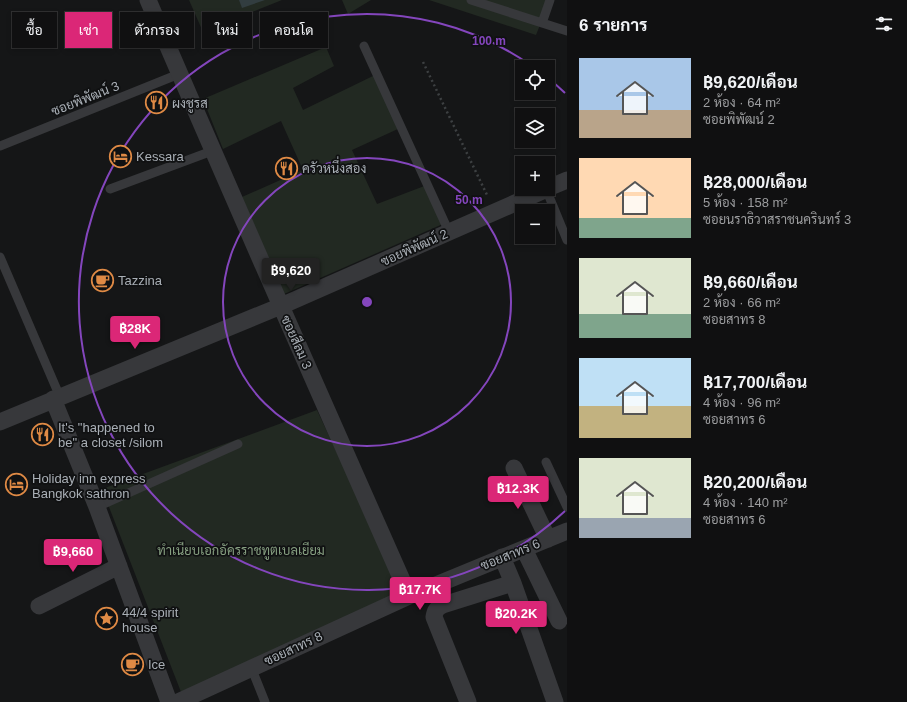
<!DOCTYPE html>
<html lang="th">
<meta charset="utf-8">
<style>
:root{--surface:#101011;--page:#19191a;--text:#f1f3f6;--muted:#9c9d9f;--line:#303031;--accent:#db2777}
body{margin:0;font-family:Arial,Sarabun,sans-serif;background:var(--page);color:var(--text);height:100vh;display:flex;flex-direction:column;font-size:15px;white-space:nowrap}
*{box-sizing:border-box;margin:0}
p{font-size:13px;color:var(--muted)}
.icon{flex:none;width:22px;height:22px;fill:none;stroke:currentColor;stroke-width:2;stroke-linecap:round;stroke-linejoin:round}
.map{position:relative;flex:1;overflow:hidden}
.details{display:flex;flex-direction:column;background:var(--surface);width:340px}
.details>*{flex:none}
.guide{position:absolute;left:12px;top:12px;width:380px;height:36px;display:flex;gap:8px}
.controls{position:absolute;left:515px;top:60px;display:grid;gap:8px}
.controls a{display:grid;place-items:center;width:40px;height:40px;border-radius:0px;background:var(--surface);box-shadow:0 2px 6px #0003,0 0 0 1px var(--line);font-size:20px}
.price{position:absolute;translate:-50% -34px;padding:0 9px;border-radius:4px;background:var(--accent);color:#fff;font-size:13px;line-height:26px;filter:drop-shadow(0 1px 2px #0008)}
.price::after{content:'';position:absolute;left:50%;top:24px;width:12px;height:9px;margin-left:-6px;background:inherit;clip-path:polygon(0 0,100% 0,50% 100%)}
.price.active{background:#222;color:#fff}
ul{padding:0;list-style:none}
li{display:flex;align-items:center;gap:12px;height:100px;padding:0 12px}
li span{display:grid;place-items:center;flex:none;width:112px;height:80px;border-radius:0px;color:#555}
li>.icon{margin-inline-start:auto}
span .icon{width:48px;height:48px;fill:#fffc;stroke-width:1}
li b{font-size:17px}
h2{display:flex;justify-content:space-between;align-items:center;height:48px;padding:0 12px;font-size:17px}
.chip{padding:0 14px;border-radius:0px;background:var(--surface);box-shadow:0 2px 6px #0003,0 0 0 1px var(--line);font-size:14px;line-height:36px}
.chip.active{background:var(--accent);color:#fff}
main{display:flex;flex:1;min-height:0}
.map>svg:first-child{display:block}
.green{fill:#222922}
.water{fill:#323d40}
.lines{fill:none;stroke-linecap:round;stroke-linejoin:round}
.path{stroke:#3d4042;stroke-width:2.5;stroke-dasharray:2 3;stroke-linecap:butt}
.lane{stroke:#37383b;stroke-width:9}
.street{stroke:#37383b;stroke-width:17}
.ring{fill:none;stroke:#8446bd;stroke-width:2}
.labels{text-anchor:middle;stroke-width:3.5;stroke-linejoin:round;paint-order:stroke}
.street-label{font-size:13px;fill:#a9afb6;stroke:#101112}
.poi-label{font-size:13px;fill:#a9afb6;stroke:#101112;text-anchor:start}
.park-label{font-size:13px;fill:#869f81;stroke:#101112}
.centre{fill:#8446bd;stroke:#101112;stroke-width:2}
.ring-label{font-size:12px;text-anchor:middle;font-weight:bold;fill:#8446bd;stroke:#101112;stroke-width:3.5;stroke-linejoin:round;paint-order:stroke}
</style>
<main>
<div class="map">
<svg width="567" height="702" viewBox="0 0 567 702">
<rect width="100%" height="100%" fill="#151617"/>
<path class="green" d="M 189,0 L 282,0 L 203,32 Z
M 342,0 L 371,0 L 348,14 Z
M 429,0 L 550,0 L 536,35 Z
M 326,47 L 334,66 L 293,88 L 303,110 L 375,75 L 400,128 L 352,150 L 377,204 L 427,185 L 445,223 L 284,294 L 242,197 L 303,170 L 281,121 L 223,149 L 203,99 Z
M 317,410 L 402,593 L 181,692 L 102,489 Z"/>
<path class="water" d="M 239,0 L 265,0 L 242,8 Z"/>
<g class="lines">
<path class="path" d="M 423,62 L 488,197"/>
<path class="lane" d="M 471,0 L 567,31
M 542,23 L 550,0
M 364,46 L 449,232
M 0,146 L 179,74
M 110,189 L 212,151
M 546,189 L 567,240
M 0,257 L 60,397
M 546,462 L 567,507
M 97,507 L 238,444
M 251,667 L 265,702"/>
<path class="street" d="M 148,0 C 233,199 321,397 409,596
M 548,188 L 567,180
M 53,399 L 97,507 L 169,702
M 0,422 L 281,306 L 547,189
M 514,468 L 548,539
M 524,549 L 559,621
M 502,557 L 513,583 L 555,702
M 39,606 L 119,566
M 178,702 L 409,596 L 567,531
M 468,702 L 434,617 C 435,610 437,608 443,605 L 513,583"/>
</g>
<g class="ring">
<circle cx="367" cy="302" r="144"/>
<path d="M565 511A288 288 0 1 1 532 66M548 78A288 288 0 0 1 565 93"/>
</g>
<defs>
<symbol id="restaurant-ring" viewBox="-11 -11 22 22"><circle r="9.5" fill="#101112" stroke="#df8a45" stroke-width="1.5"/><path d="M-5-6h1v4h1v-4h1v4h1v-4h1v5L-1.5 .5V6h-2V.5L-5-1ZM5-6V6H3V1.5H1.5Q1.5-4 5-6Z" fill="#df8a45"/></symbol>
<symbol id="hotel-ring" viewBox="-11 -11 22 22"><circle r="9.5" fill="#101112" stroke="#df8a45" stroke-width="1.5"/><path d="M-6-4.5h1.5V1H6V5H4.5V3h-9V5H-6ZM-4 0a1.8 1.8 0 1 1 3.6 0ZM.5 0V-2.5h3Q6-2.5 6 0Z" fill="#df8a45"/></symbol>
<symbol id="cafe-ring" viewBox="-11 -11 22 22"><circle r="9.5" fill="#101112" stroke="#df8a45" stroke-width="1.5"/><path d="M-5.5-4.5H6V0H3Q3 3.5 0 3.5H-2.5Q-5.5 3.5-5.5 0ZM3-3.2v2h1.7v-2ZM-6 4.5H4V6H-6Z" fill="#df8a45"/></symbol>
<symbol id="sight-ring" viewBox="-11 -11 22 22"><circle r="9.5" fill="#101112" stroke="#df8a45" stroke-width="1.5"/><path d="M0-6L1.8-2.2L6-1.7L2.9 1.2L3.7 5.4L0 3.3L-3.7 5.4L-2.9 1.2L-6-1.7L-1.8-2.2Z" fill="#df8a45"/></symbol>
</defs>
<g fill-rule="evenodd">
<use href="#restaurant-ring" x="144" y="90" width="25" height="25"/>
<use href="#hotel-ring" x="108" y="144" width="25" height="25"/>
<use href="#restaurant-ring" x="274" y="156" width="25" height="25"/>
<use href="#cafe-ring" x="90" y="268" width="25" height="25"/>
<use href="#restaurant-ring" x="30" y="422" width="25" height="25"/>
<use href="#hotel-ring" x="4" y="472" width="25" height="25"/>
<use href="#sight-ring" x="94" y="606" width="25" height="25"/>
<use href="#cafe-ring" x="120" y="652" width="25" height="25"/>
</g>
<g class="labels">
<g class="street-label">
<text transform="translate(85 98) rotate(-22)" y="5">ซอยพิพัฒน์ 3</text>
<text transform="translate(414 247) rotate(-24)" y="5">ซอยพิพัฒน์ 2</text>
<text transform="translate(297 342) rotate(66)" y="5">ซอยสีลม 3</text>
<text transform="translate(510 554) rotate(-22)" y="5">ซอยสาทร 6</text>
<text transform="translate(293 648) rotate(-25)" y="5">ซอยสาทร 8</text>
</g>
<g class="poi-label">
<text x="172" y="108">ผงชูรส</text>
<text x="136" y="161">Kessara</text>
<text x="302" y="173">ครัวหนึ่งสอง</text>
<text x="118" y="285">Tazzina</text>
<text x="58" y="432">It's "happened to<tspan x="58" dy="15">be" a closet /silom</tspan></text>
<text x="32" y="483">Holiday inn express<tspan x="32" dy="15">Bangkok sathron</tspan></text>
<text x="122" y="617">44/4 spirit<tspan x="122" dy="15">house</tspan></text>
<text x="148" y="669">Ice</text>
</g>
<g class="park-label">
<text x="241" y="555">ทำเนียบเอกอัครราชทูตเบลเยียม</text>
</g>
</g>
<circle cx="367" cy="302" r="6" class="centre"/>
<g class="ring-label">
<text x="489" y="45">100 m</text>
<text x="469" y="204">50 m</text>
</g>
</svg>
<div class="controls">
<a><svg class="icon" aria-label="locate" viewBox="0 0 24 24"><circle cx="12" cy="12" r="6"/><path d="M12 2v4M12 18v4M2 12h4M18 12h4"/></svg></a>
<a><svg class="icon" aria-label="layers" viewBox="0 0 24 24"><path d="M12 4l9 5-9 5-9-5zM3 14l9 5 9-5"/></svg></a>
<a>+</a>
<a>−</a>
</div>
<b class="price active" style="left:291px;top:292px">฿9,620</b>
<b class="price" style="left:135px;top:350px">฿28K</b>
<b class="price" style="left:518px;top:510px">฿12.3K</b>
<b class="price" style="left:73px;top:573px">฿9,660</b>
<b class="price" style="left:420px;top:611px">฿17.7K</b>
<b class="price" style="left:516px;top:635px">฿20.2K</b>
<div class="guide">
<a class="chip">ซื้อ</a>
<a class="chip active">เช่า</a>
<a class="chip">ตัวกรอง</a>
<a class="chip">ใหม่</a>
<a class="chip">คอนโด</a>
</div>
</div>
<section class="details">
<h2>6 รายการ<svg class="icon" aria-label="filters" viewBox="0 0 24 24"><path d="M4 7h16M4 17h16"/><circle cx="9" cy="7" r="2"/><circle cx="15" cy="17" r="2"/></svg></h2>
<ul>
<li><span style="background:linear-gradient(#a9c7e8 65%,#b9a48a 0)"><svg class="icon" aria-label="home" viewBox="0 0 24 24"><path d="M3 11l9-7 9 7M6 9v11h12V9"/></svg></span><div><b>฿9,620/เดือน</b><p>2 ห้อง · 64 m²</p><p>ซอยพิพัฒน์ 2</p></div></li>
<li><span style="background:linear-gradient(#ffd9b3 75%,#7fa58c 0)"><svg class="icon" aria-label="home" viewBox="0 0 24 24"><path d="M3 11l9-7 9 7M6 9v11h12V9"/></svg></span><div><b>฿28,000/เดือน</b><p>5 ห้อง · 158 m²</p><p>ซอยนราธิวาสราชนครินทร์ 3</p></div></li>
<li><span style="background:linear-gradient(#dfe7d0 70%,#7fa58c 0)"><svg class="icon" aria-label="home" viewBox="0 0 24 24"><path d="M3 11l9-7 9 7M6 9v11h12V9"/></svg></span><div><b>฿9,660/เดือน</b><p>2 ห้อง · 66 m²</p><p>ซอยสาทร 8</p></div></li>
<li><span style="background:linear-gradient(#bfe0f5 60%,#c2b280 0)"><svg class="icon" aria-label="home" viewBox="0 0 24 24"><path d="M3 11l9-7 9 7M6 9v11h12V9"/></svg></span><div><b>฿17,700/เดือน</b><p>4 ห้อง · 96 m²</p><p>ซอยสาทร 6</p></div></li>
<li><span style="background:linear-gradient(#dfe7d0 75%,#9aa5b1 0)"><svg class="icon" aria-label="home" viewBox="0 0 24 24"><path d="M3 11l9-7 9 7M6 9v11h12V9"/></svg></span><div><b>฿20,200/เดือน</b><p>4 ห้อง · 140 m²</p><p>ซอยสาทร 6</p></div></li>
</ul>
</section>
</main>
